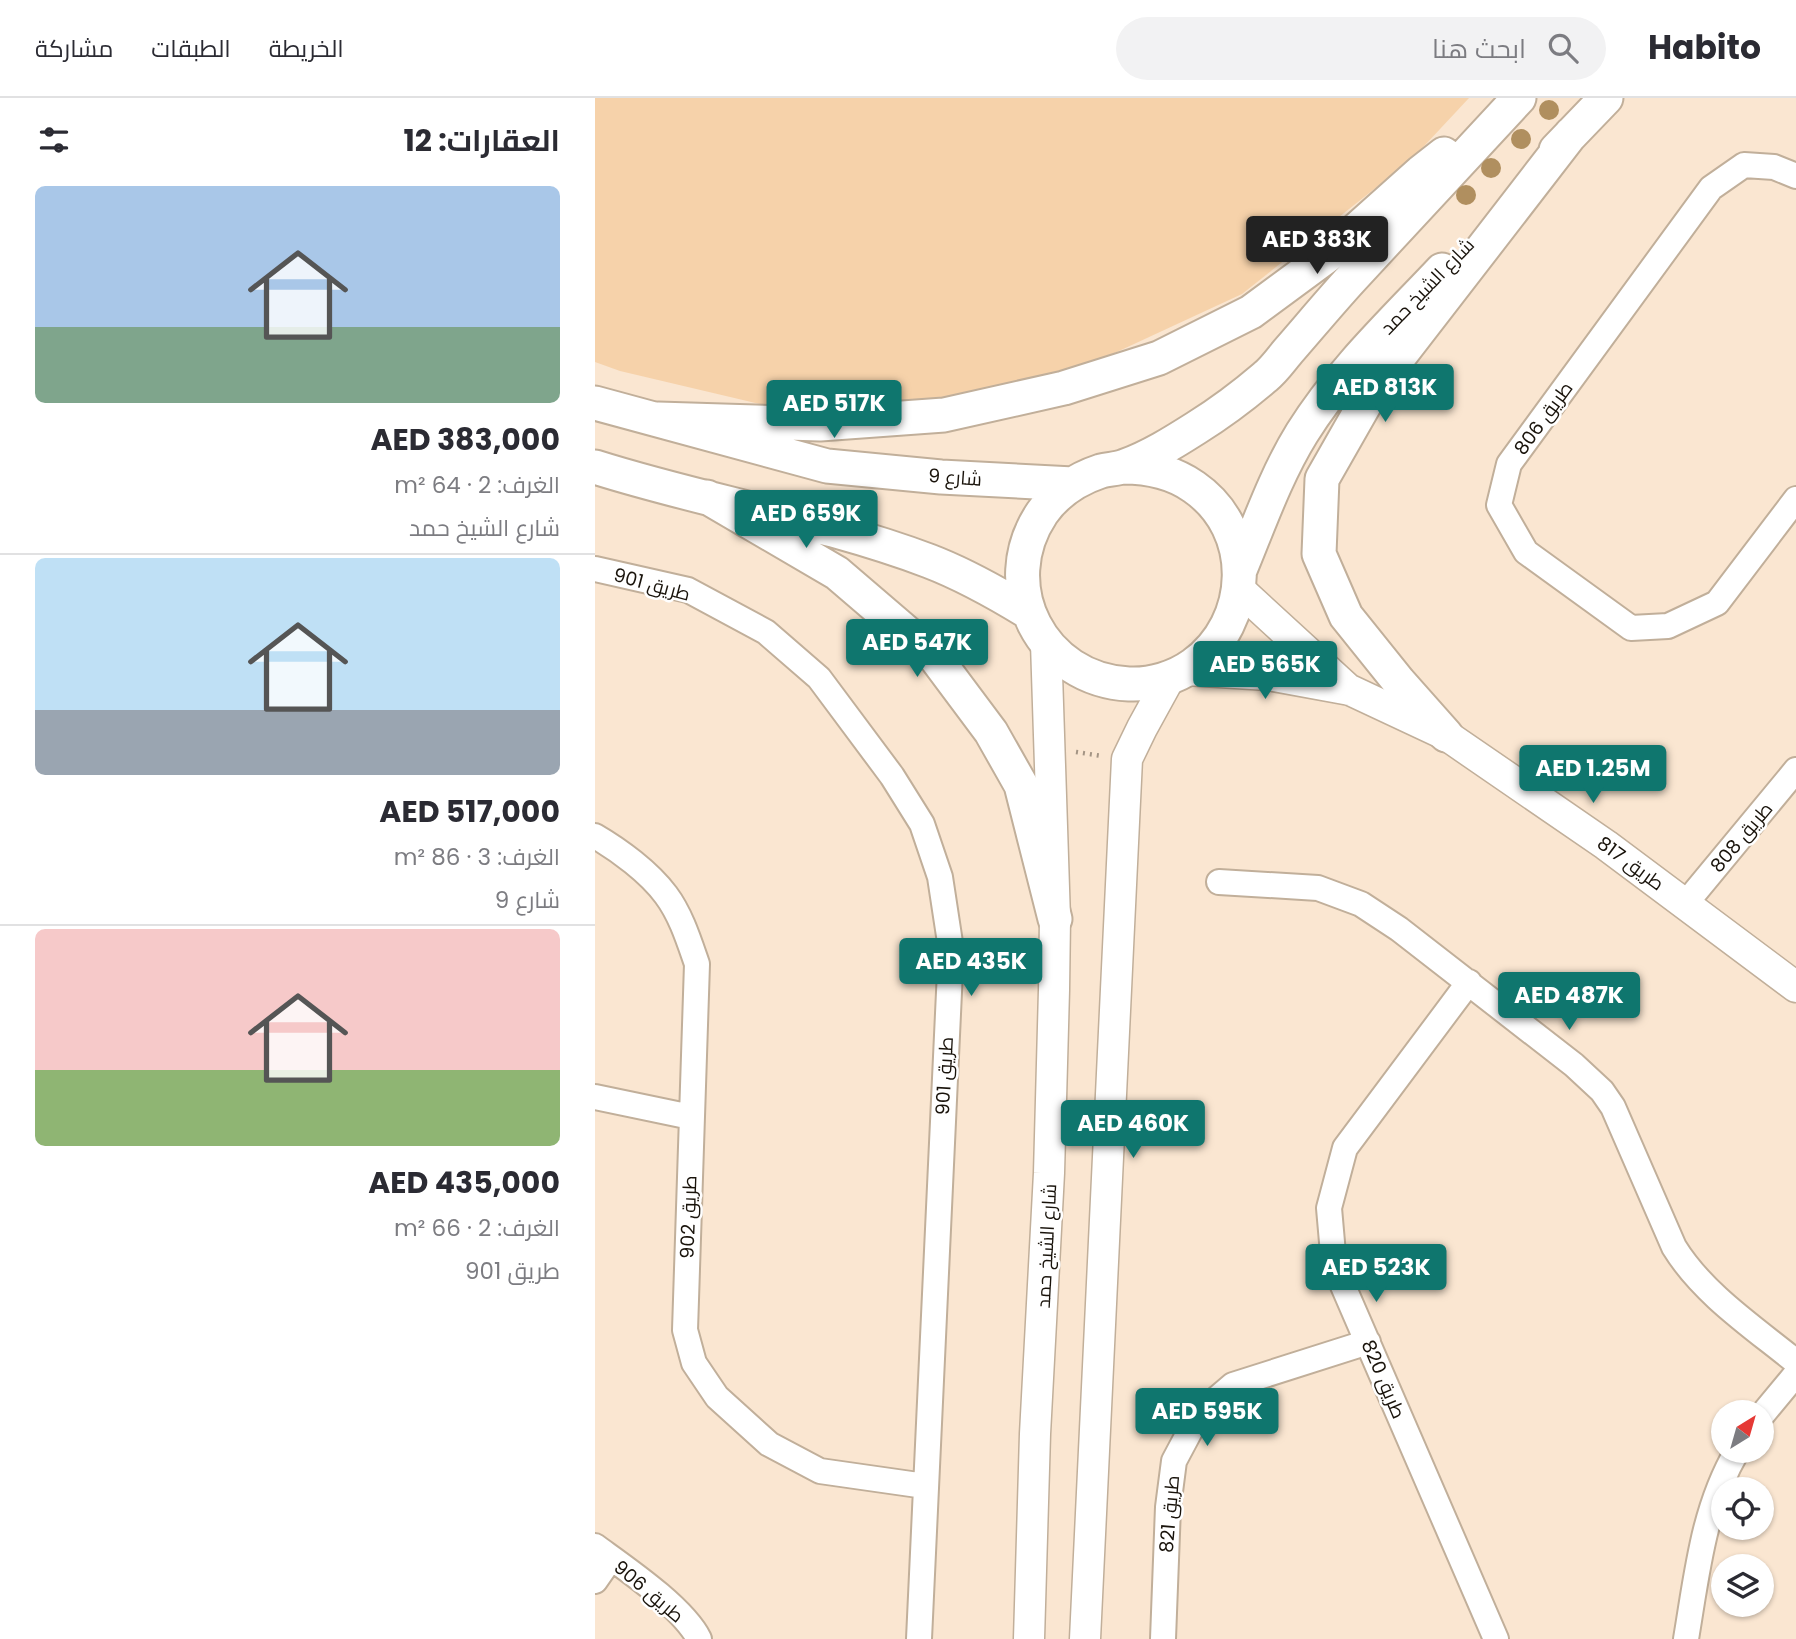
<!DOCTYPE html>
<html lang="ar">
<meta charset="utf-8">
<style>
:root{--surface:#fff;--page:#f2f2f3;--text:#2b2b33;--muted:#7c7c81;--line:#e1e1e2;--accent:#0f766e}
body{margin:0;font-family:Poppins,Cairo,sans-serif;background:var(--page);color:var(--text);direction:rtl;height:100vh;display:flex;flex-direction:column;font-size:26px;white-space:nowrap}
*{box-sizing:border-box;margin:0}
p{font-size:23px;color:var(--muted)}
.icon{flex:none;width:38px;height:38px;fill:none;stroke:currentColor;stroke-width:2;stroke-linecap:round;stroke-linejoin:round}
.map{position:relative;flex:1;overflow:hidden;direction:ltr}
.side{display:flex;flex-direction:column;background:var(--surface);width:595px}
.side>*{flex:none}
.needle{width:46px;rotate:37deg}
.buttons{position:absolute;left:1116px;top:1302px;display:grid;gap:14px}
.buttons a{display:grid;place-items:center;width:63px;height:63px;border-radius:50%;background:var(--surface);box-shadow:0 2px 5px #0004;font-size:35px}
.price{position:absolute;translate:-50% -60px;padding:0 16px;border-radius:7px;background:var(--accent);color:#fff;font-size:23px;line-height:46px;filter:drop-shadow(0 2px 4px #0008)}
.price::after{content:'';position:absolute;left:50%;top:42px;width:21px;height:16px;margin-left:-10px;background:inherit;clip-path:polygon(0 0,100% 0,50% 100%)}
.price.on{background:#222;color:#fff}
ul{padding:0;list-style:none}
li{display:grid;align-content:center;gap:14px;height:371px;padding:0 35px}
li+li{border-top:2px solid var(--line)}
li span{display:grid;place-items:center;height:217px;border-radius:10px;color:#555}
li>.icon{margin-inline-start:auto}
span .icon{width:126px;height:126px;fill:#fffc;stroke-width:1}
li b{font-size:30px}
h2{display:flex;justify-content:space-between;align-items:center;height:84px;padding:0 35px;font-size:30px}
header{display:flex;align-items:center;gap:42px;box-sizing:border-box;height:98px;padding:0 35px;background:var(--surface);border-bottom:2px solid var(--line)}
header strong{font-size:33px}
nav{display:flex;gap:38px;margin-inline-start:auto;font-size:24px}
.search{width:490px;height:63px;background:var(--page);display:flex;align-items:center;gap:18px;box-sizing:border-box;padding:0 24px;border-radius:38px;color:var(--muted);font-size:26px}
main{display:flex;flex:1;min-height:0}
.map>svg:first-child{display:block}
.green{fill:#f6d2aa}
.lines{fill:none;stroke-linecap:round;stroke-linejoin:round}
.minor-casing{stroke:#c1af9a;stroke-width:28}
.tertiary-casing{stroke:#c1af9a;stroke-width:33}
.secondary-casing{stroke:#c1af9a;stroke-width:37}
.path{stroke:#a39484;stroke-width:4.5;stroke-dasharray:2 5;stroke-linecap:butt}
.minor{stroke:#fff;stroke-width:24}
.tertiary{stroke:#fff;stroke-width:30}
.secondary{stroke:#fff;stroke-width:33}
.tree{fill:#b08f5f}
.labels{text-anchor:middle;stroke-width:5;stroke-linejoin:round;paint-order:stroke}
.street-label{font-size:19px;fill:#19130b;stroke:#fff}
</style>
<header>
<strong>Habito</strong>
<div class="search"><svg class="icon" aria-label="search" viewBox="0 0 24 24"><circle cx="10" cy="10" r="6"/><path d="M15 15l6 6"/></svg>ابحث هنا</div>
<nav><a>الخريطة</a><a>الطبقات</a><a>مشاركة</a></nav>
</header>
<main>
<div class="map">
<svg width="1201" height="1541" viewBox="0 0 1201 1541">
<rect width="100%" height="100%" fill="#fae6d1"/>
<path class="green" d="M 0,0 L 874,0 L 817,61 L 647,196 L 498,265 L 329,310 L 194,313 L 25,273 L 0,264 Z"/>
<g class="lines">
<defs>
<path id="minor" d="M 1201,78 L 1179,69 L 1149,67 L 1116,90 L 914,366 L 904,407 L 931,454 L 1036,530 L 1073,528 L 1122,505 L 1201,401
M 0,471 L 93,492 L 171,534 L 224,580 L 297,678 L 327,726 L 345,779 L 356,851 L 324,1541
M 0,738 C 24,752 54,774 71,797 C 86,817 94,843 102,866 L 90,1232 L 99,1265 L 122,1299 L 174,1346 L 225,1373 L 330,1388
M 624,784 L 723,790 L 766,806 L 804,831 L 979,967 L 1007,993 L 1018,1009 L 1079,1149 C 1108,1196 1158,1229 1201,1264
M 1091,805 L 1201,672
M 874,884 L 750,1050 L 734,1110 L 739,1167 L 901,1541
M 0,999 L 96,1019
M 1167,1317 L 1201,1276
M 0,1448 C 30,1470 88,1509 104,1541
M 0,1483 L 16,1460
M 568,1541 L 573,1409 L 579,1363 L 604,1316 L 638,1287 L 773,1244
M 1091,1541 C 1102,1476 1108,1411 1142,1353"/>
<path id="tertiary" d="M 645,492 L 754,592
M 591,572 L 673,577 L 755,592 L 851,637 L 1011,747 L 1201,889
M 434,1541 L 440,1336 L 454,1075 L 459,892 L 460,821 L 451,545
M 490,1541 L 532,661 L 547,630 L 575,579"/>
<path id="secondary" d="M 961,52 L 1011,0
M 0,305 L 232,368 L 346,379 L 478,386
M 63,321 L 225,326 L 349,317 L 469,290 L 564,260 L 656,214 L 732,158 L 826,74 L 849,56
M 0,369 C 110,404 225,422 334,463 C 368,476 402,495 433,514
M 528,369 C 554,369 578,374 599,389 C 661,432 658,524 598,567 C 580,580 556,587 534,586 C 447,582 398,488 447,415 C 461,395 482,381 506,373 C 514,371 523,371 530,368 C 555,359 579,344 601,330 C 625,315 649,297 670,279 C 680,271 687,260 695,251 C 715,228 735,204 756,181 C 812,120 868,60 924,0
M 112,399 L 242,475 L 340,559 L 396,634 L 426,687 L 460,821
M 645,472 C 664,426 681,377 707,335 C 745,274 798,224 847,172
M 851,637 L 804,584 L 751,518 L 724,456 L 727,381 L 776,295 L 976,36"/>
</defs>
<use href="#minor" class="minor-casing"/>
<use href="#tertiary" class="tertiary-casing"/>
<use href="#secondary" class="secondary-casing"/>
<path class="path" d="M 481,654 L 507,658"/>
<use href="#minor" class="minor"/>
<use href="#tertiary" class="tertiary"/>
<use href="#secondary" class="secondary"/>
</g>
<g class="tree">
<circle cx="954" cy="12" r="10"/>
<circle cx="926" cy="41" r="10"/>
<circle cx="896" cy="70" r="10"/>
<circle cx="871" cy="97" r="10"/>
</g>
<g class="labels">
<g class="street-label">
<text transform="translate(832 188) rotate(-46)" y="7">شارع الشيخ حمد</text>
<text transform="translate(948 320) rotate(-54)" y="7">طريق 806</text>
<text transform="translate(360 379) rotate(4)" y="7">شارع 9</text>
<text transform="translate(57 486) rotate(15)" y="7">طريق 901</text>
<text transform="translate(1146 739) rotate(-50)" y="7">طريق 808</text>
<text transform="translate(1036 765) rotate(36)" y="7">طريق 817</text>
<text transform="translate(349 978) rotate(-87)" y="7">طريق 901</text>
<text transform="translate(93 1119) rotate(-88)" y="7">طريق 902</text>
<text transform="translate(451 1148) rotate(-87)" y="7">شارع الشيخ حمد</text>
<text transform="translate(789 1281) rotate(67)" y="7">طريق 820</text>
<text transform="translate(574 1416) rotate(-85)" y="7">طريق 821</text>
<text transform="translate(54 1493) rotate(40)" y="7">طريق 906</text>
</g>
</g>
</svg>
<div class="buttons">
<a><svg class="needle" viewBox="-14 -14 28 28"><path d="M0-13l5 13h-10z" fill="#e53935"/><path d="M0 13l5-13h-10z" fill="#7c7c81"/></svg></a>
<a><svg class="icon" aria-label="locate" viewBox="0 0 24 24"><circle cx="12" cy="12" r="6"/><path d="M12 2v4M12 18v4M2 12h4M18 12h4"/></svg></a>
<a><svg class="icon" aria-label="layers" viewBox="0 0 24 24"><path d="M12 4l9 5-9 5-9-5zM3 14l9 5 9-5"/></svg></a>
</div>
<b class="price on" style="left:722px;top:178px">AED 383K</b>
<b class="price" style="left:790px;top:326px">AED 813K</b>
<b class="price" style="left:239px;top:342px">AED 517K</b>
<b class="price" style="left:211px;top:452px">AED 659K</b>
<b class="price" style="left:322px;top:581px">AED 547K</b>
<b class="price" style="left:670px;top:603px">AED 565K</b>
<b class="price" style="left:998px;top:707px">AED 1.25M</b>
<b class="price" style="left:376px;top:900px">AED 435K</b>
<b class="price" style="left:974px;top:934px">AED 487K</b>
<b class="price" style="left:538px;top:1062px">AED 460K</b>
<b class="price" style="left:781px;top:1206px">AED 523K</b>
<b class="price" style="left:612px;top:1350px">AED 595K</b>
</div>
<section class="side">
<h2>العقارات: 12<svg class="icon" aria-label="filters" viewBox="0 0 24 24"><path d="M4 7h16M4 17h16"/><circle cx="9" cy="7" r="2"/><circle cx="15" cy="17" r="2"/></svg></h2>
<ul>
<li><span style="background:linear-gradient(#a9c7e8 65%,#7fa58c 0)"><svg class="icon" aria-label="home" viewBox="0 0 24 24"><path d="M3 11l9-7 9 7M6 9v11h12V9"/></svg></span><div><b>AED 383,000</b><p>الغرف: 2 · 64 m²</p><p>شارع الشيخ حمد</p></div></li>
<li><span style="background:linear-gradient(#bfe0f5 70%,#9aa5b1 0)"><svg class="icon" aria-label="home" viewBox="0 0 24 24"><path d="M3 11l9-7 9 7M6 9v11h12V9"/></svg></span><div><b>AED 517,000</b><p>الغرف: 3 · 86 m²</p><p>شارع 9</p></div></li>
<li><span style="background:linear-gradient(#f6c9c9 65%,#8fb573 0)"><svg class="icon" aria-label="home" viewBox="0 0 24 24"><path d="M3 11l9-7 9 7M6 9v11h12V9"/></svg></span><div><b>AED 435,000</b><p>الغرف: 2 · 66 m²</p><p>طريق 901</p></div></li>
</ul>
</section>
</main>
